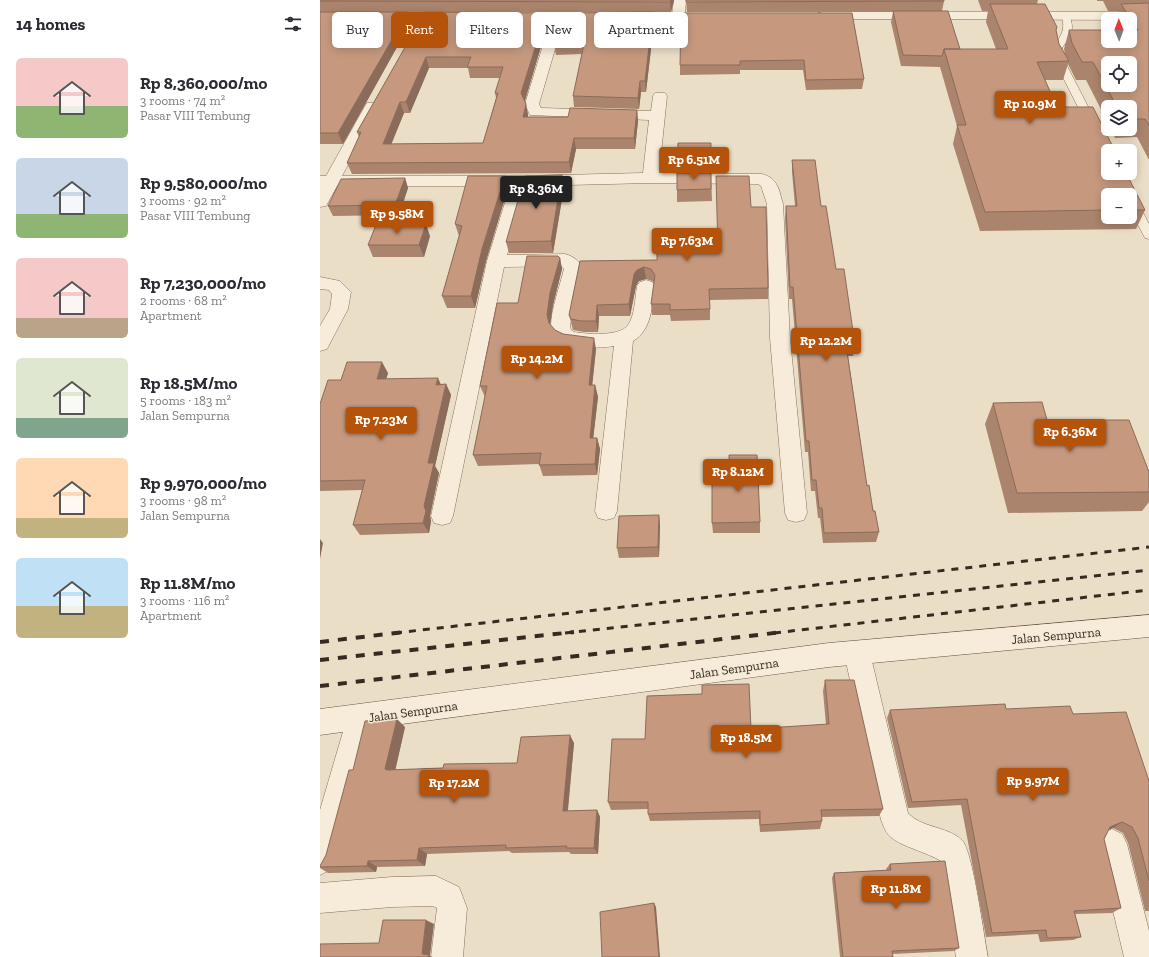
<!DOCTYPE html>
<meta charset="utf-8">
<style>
:root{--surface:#fff;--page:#f7f7f7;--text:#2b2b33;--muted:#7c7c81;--accent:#b45309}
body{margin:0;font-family:"Zilla Slab",serif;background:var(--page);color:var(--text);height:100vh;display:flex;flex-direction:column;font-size:15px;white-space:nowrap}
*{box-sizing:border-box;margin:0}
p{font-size:13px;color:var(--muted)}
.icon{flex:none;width:22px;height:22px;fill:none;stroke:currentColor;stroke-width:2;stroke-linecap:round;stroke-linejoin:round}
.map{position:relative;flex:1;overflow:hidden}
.sheet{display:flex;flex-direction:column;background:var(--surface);width:320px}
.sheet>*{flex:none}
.guide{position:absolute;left:12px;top:12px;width:380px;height:36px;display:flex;gap:8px}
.needle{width:26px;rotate:359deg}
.buttons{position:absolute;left:781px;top:12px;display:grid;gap:8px}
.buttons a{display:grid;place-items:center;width:36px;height:36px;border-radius:6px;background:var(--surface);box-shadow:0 2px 10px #0003;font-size:20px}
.price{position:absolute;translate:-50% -34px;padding:0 9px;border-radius:4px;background:var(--accent);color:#fff;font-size:13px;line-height:26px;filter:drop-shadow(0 1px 2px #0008)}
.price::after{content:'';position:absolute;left:50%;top:24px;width:12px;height:9px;margin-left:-6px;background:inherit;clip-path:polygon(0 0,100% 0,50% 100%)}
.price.on{background:#222;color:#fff}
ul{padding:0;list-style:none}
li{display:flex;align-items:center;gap:12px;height:100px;padding:0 16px}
li span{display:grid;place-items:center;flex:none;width:112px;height:80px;border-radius:6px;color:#555}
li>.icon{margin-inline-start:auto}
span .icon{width:48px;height:48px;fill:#fffc;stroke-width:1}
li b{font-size:17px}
h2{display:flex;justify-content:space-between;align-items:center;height:48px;padding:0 16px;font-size:17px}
.tag{padding:0 14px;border-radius:6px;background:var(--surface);box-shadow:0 2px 10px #0003;font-size:14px;line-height:36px}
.tag.on{background:var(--accent);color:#fff}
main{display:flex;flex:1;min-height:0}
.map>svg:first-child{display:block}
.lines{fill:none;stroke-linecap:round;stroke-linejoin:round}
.lane-casing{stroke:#85705d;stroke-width:1}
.street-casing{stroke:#85705d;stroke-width:1}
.secondary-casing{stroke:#675241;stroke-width:1}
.lane{fill:#f6ecd9;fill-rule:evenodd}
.street{fill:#f6ecd9;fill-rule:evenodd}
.secondary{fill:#f6ecd9;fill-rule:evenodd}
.rail-far1{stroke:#372a20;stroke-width:3;stroke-dasharray:7 7;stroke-linecap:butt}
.rail{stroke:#372a20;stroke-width:4;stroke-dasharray:9 9;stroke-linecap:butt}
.wall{fill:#aa846d;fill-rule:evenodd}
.shaded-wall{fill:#8b6b59}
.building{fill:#c6997f;stroke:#8b6b59;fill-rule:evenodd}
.labels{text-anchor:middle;stroke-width:3;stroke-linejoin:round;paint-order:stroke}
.street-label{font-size:13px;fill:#372a20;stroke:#f3e9d6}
</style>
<main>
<section class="sheet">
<h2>14 homes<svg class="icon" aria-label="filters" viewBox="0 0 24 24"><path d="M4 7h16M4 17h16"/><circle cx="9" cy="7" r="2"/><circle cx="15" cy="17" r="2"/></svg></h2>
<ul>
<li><span style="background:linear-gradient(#f6c9c9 60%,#8fb573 0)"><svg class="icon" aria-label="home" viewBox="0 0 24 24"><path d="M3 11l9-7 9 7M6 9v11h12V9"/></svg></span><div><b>Rp 8,360,000/mo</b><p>3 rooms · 74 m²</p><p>Pasar VIII Tembung</p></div></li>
<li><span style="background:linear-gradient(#c9d6e8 70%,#8fb573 0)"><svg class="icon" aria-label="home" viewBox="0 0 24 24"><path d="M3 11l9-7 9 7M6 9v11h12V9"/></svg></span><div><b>Rp 9,580,000/mo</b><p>3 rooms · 92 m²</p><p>Pasar VIII Tembung</p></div></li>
<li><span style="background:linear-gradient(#f6c9c9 75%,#b9a48a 0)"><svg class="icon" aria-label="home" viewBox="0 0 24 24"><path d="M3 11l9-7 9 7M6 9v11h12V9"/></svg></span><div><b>Rp 7,230,000/mo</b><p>2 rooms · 68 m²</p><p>Apartment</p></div></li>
<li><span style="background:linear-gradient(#dfe7d0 75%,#7fa58c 0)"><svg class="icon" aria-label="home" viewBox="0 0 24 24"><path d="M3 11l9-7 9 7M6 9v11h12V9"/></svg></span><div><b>Rp 18.5M/mo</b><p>5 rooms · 183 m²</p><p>Jalan Sempurna</p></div></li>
<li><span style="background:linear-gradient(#ffd9b3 75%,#c2b280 0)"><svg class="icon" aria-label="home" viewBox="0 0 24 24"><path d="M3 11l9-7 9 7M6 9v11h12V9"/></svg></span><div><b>Rp 9,970,000/mo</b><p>3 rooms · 98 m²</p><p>Jalan Sempurna</p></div></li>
<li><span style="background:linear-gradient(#bfe0f5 60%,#c2b280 0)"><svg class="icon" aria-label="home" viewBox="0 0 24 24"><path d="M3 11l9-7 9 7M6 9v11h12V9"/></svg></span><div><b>Rp 11.8M/mo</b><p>3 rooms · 116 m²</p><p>Apartment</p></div></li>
</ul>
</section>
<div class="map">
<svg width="829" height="957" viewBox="0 0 829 957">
<rect width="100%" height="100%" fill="#ebdec7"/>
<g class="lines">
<defs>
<path id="lane" d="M 746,14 L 750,17 C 755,31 750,37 742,48 L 745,62 L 791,151 L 788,151 L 788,159 L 783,156 L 735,62 L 732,48 C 740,37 746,31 742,17 Z
M 810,196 L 816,199 L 829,224 L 829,239 L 825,238 L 810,210 Z"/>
<path id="street" d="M 354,0 L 366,0 L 365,14 L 386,15 L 388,18 L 386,21 L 381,22 L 303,22 L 298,21 L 296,18 L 298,15 L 303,14 L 352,14 Z
M 503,12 L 829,12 L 829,20 L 498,19 L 496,16 L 498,13 Z
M 0,13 L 131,14 L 136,15 L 138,18 L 136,21 L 131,22 L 0,21 Z
M 197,14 L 271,14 L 276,15 L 278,18 L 276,21 L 243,22 L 219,104 L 221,108 L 331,111 L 333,96 L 335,93 L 345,93 L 347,96 L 339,173 L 442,174 C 458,178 459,190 463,204 L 470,338 L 487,513 L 484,520 L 476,522 L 468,520 L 465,513 L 450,338 L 447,204 L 441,186 L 438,184 L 330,183 L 207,186 L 187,255 L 245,254 C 253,256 258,260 262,267 L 250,326 L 251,330 L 254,332 C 266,334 300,337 308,325 C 315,315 315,298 317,286 L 320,282 L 326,280 L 332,282 L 335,286 C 332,305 332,330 313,341 L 297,511 L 294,518 L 286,520 L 278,518 L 275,511 L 294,346 C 277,349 230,351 231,326 C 231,310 240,285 244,269 L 241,266 L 184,267 L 133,516 L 130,523 L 122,525 L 114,523 L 111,516 L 167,261 L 190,186 L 17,186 L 6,206 L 0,207 L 0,176 L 6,176 L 45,106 L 47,103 L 57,103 L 59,106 L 22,176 L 200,176 L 323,173 L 329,120 L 210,115 L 205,104 L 230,22 L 192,21 L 190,18 L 192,15 Z
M 0,277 L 20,281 L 31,292 L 28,309 L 7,349 L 0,351 L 0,326 L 10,309 L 12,294 L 9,290 L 0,289 Z
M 537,641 L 546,645 L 550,653 L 588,813 C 601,828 627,826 642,840 C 653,851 664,937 668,957 L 636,957 L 621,861 C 608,853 581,846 572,838 C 566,834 564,827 561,820 L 524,653 L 528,645 Z
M 40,705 L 49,709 L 53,718 L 15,860 L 10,870 L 0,875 L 0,810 L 27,718 L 31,709 Z
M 792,829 L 802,834 L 807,844 L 829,931 L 829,957 L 804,957 L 777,844 L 782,834 Z
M 116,876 L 139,887 L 147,908 L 143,957 L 111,957 L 117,908 L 113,906 L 72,907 L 0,913 L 0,883 L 72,877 Z"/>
<path id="secondary" d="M 829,615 L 829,637 L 509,667 L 0,735 L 0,709 L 509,643 Z"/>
</defs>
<use href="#lane" class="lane-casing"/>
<use href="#street" class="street-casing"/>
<use href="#secondary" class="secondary-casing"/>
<use href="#lane" class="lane"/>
<use href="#street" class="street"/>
<use href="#secondary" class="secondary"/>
<path class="rail-far1" d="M 75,633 L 829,547
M 245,633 L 829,570
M 454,633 L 829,590"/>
<path class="rail" d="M 0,642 L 84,632
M 0,660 L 254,632
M 0,686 L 463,632"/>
</g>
<path class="wall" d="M 0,0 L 354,0 L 351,12 L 0,12 Z
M 366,0 L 624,1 L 622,11 L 640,49 L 676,49 L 666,22 L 668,11 L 662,11 L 658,0 L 718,0 L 717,4 L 736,30 L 739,44 L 745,54 L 744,49 L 749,30 L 810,41 L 810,19 L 796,19 L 799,11 L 788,11 L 783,1 L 777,1 L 777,0 L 829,0 L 829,160 L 817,137 L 795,138 L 791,129 L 810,129 L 810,107 L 788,107 L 788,123 L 766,80 L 756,80 L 748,64 L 743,80 L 725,80 L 737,107 L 825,210 L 816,229 L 660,231 L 633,144 L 637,126 L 620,67 L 581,66 L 571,22 L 573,12 L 367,12 ZM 788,195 L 810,195 L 810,217 L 788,217 Z
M 0,12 L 88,12 L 91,22 L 23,144 L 0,144 Z
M 105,12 L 226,13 L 228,23 L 205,100 L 206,104 L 208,115 L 208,117 L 248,117 L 317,110 L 318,121 L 315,149 L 256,149 L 251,173 L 32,174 L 27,163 L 39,137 L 37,132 ZM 109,68 L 148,68 L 150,78 L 180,78 L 175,93 L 176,98 L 163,143 L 71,144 L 84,113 L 90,113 Z
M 350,13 L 532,13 L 544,79 L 542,89 L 486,90 L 483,70 L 420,70 L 420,74 L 360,75 L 360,65 L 361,24 L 350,23 Z
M 334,23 L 326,92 L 321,92 L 319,109 L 254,107 L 253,96 L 262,54 L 236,55 L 234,44 Z
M 391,143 L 391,172 L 358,172 L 357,160 Z
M 472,160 L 501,206 L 516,269 L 535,345 L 533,356 L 528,356 L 547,486 L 559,532 L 556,542 L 503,543 L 500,518 L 498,518 L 495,491 L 491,491 L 488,452 L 485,452 L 472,299 L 469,299 L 465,218 L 466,206 L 475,206 L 472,172 Z
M 391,173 L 392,201 L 357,202 L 357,190 Z
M 242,175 L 244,187 L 233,253 L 189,253 L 186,242 Z
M 185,176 L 188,188 L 166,261 L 155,308 L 127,308 L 122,296 L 139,236 L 135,224 Z
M 85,178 L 88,188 L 79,215 L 13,216 L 8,206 Z
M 431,207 L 448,288 L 448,299 L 390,300 L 390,320 L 351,321 L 350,315 L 332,315 L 331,304 L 334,283 L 332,281 L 326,279 L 319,281 L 316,286 L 310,316 L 279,316 L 278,332 L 264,332 L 253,330 L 252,326 L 249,315 L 260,261 L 337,260 L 398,251 Z
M 110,236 L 104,257 L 53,257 L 48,245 Z
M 240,258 L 242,269 L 233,305 L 230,325 L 235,330 L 276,349 L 272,385 L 275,385 L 278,397 L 273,438 L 277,438 L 280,449 L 277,475 L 223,476 L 219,464 L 158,466 L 153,455 L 165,397 L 160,386 L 198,303 Z
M 68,373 L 66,379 L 121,384 L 126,384 L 131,395 L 115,466 L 119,473 L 110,516 L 111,521 L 109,533 L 40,535 L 33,525 L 42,490 L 0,491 L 0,404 L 21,380 Z
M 673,403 L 727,420 L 829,472 L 829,502 L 822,511 L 688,513 L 665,424 Z
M 409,455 L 440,522 L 440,533 L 393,533 L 392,523 L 410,481 Z
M 339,515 L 340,526 L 339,557 L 299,558 L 297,548 Z
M 505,680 L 563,809 L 559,816 L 502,817 L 502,821 L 500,829 L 440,832 L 439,819 L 330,821 L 328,814 L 328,809 L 291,810 L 288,802 L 325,739 L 431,729 L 506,725 L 503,691 Z
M 686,709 L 753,714 L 829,781 L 829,911 L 825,911 L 808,843 L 803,833 L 793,828 L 789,829 L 784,839 L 801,908 L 792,913 L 755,914 L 761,937 L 753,940 L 720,942 L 718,934 L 666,937 L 641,805 L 588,808 L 567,718 L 570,710 Z
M 85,727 L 75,770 L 123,768 L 197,763 L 254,743 L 248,811 L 277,810 L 280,817 L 278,854 L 251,854 L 249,852 L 192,853 L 189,851 L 107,854 L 105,866 L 57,867 L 56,872 L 8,873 L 0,868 L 1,865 L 6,855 L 33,770 Z
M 570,864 L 639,948 L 634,951 L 572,954 L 573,957 L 520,957 L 512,878 L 514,873 L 567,870 L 566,869 Z"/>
<path class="shaded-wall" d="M 351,0 L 354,0 L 351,12 L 350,2 Z
M 88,12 L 91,22 L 23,144 L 18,133 Z
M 333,12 L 334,23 L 326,92 L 325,81 Z
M 226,13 L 228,23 L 204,104 L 201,93 Z
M 106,57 L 109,68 L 90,113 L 86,102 Z
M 320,81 L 321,92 L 319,109 L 318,98 Z
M 80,102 L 84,113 L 67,155 L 63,144 Z
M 206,104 L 208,115 L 205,128 L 203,117 Z
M 317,110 L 318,121 L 315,149 L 314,138 Z
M 254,138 L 256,149 L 251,173 L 249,162 Z
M 242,175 L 244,187 L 233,253 L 231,241 Z
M 185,176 L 188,188 L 166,261 L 155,308 L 151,296 L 162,249 Z
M 85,178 L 88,188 L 79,215 L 75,205 Z
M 106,224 L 110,236 L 104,257 L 99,245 Z
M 240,258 L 242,269 L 233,305 L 230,326 L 227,315 L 230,293 Z
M 324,267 L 326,279 L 319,281 L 316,286 L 310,316 L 309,304 L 314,274 L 317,270 Z
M 277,305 L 279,316 L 278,332 L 276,321 Z
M 274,338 L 276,349 L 271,397 L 269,385 Z
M 62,362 L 68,373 L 63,390 L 57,379 Z
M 118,378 L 123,389 L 116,385 Z
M 126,384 L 131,395 L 115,466 L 119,473 L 110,516 L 111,521 L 109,533 L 103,523 L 104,506 L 108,463 Z
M 275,385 L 278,397 L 272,449 L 270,438 Z
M 277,438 L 280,449 L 277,475 L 275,464 Z
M 339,515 L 340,526 L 339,557 L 338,547 Z
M 0,539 L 3,543 L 0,559 Z
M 77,719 L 85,727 L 74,776 L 65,769 Z
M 250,735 L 254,743 L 247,817 L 243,811 Z
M 277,810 L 280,817 L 278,854 L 274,848 Z
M 802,822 L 793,828 L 781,833 L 790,827 Z
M 99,848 L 107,854 L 105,866 L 97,860 Z
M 48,861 L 57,867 L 56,872 L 47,866 Z
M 334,903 L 336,907 L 340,957 L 339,957 Z
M 106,920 L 114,924 L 110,956 L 113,957 L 109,957 L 102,954 Z"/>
<path class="building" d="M 0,0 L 351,0 L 350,2 L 0,1 Z
M 366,0 L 624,0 L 624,1 L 366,2 Z
M 829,3 L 829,126 L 825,119 L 810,119 L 810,107 L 797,107 L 773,62 L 762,62 L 752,43 L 749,30 L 788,30 L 788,41 L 810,41 L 810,30 L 818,30 L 801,4 ZM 788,63 L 810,63 L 810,85 L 788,85 Z
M 670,4 L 725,4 L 737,27 L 736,30 L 739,44 L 749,61 L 717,62 L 737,107 L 773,107 L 795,151 L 788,151 L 788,173 L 806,173 L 825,210 L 810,210 L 810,195 L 788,195 L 788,210 L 665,212 L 637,125 L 646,125 L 624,49 L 688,49 Z
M 573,11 L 628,11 L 640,49 L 624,49 L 622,56 L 583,55 Z
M 0,12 L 88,12 L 18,133 L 0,133 Z
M 105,12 L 226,13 L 201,93 L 206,104 L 203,117 L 248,117 L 250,108 L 317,110 L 314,138 L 254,138 L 249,162 L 27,163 L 41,132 L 37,132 ZM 106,57 L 151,57 L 147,67 L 183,67 L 175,93 L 178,93 L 163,143 L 63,144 L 80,102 L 86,102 Z
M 333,12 L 325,81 L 320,81 L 318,98 L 253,96 L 264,44 L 234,44 L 243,13 Z
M 350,13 L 532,13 L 544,79 L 486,80 L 484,60 L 420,61 L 420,65 L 360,65 L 361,14 Z
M 358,143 L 391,143 L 391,160 L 357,160 Z
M 472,160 L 495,160 L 501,206 L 506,206 L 516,269 L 524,269 L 535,345 L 526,345 L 547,486 L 549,485 L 553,511 L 555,511 L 559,532 L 504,533 L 502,508 L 499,508 L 496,480 L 492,480 L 489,441 L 486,441 L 473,287 L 470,287 L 466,206 L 477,206 Z
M 357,173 L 391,173 L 391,189 L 357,190 Z
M 242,175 L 231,241 L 186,242 L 205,176 Z
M 148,176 L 185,176 L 162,249 L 151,296 L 122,296 L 142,226 L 135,224 Z
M 396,176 L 429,176 L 431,207 L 446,207 L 448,288 L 389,289 L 390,309 L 350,310 L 350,304 L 331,304 L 335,275 L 331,269 L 324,267 L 317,270 L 314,274 L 309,304 L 277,305 L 276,321 L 261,321 L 251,319 L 249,315 L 260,261 L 337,260 L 337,251 L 398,251 Z
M 85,178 L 75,205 L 8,206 L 21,179 Z
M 106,224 L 99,245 L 48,245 L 56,225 Z
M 207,256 L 238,256 L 240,258 L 230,293 L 227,315 L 229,323 L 235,330 L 243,334 L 274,338 L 269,385 L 275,385 L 270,438 L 277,438 L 275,464 L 219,465 L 221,453 L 153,455 L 167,386 L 160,386 L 177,303 L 198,303 Z
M 27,362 L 62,362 L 57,379 L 118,378 L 116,385 L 126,384 L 108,463 L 114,463 L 104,506 L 106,511 L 103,523 L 33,525 L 45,480 L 0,481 L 0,404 L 8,380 L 21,380 Z
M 722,402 L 727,420 L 809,420 L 829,472 L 829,492 L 697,493 L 673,403 Z
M 409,455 L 437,455 L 440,522 L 392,523 L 392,481 L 410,481 Z
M 339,515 L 338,547 L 297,548 L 299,516 Z
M 505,680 L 534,680 L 563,809 L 501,810 L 502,821 L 440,825 L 440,811 L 328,814 L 328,802 L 288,802 L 292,739 L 325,739 L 327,696 L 382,694 L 382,685 L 429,684 L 431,729 L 509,724 Z
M 685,704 L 686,709 L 750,706 L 753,714 L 806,712 L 829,781 L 829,881 L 818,838 L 812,827 L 802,822 L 790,827 L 784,839 L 801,908 L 754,911 L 761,937 L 727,938 L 726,930 L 672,933 L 647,799 L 592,802 L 570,710 Z
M 77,719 L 65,769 L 67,770 L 123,768 L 124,764 L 197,763 L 201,737 L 250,735 L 243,811 L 277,810 L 274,848 L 246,848 L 247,846 L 186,848 L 186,845 L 99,848 L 97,860 L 48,861 L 47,866 L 0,867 L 0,866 L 6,855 L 29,770 L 33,770 L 45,721 Z
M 625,861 L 639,948 L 572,951 L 573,957 L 523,957 L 514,873 L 571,870 L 570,864 Z
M 334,903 L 339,957 L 282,957 L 280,912 Z
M 63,920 L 106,920 L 102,954 L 109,955 L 109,957 L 0,957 L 0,944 L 59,943 Z"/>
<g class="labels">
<g class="street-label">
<text transform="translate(736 635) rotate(-5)" y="5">Jalan Sempurna</text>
<text transform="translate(414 668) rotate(-8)" y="5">Jalan Sempurna</text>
<text transform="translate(93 711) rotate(-8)" y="5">Jalan Sempurna</text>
</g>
</g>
</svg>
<div class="buttons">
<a><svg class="needle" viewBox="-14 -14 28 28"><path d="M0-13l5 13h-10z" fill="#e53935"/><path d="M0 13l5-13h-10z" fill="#7c7c81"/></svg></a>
<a><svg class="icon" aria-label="locate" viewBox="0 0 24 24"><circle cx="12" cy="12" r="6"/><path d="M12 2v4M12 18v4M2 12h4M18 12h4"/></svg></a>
<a><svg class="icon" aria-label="layers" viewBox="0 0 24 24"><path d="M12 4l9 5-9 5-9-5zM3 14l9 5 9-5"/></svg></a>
<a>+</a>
<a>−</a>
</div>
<b class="price" style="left:710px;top:125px">Rp 10.9M</b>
<b class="price" style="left:374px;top:181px">Rp 6.51M</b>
<b class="price on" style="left:216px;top:210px">Rp 8.36M</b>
<b class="price" style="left:77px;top:235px">Rp 9.58M</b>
<b class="price" style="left:367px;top:262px">Rp 7.63M</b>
<b class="price" style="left:506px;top:362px">Rp 12.2M</b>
<b class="price" style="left:217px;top:380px">Rp 14.2M</b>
<b class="price" style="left:61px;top:441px">Rp 7.23M</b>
<b class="price" style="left:750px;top:453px">Rp 6.36M</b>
<b class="price" style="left:418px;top:493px">Rp 8.12M</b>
<b class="price" style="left:426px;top:759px">Rp 18.5M</b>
<b class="price" style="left:713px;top:802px">Rp 9.97M</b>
<b class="price" style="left:134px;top:804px">Rp 17.2M</b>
<b class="price" style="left:576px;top:910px">Rp 11.8M</b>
<div class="guide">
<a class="tag">Buy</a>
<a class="tag on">Rent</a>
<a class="tag">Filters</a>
<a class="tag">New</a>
<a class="tag">Apartment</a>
</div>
</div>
</main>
